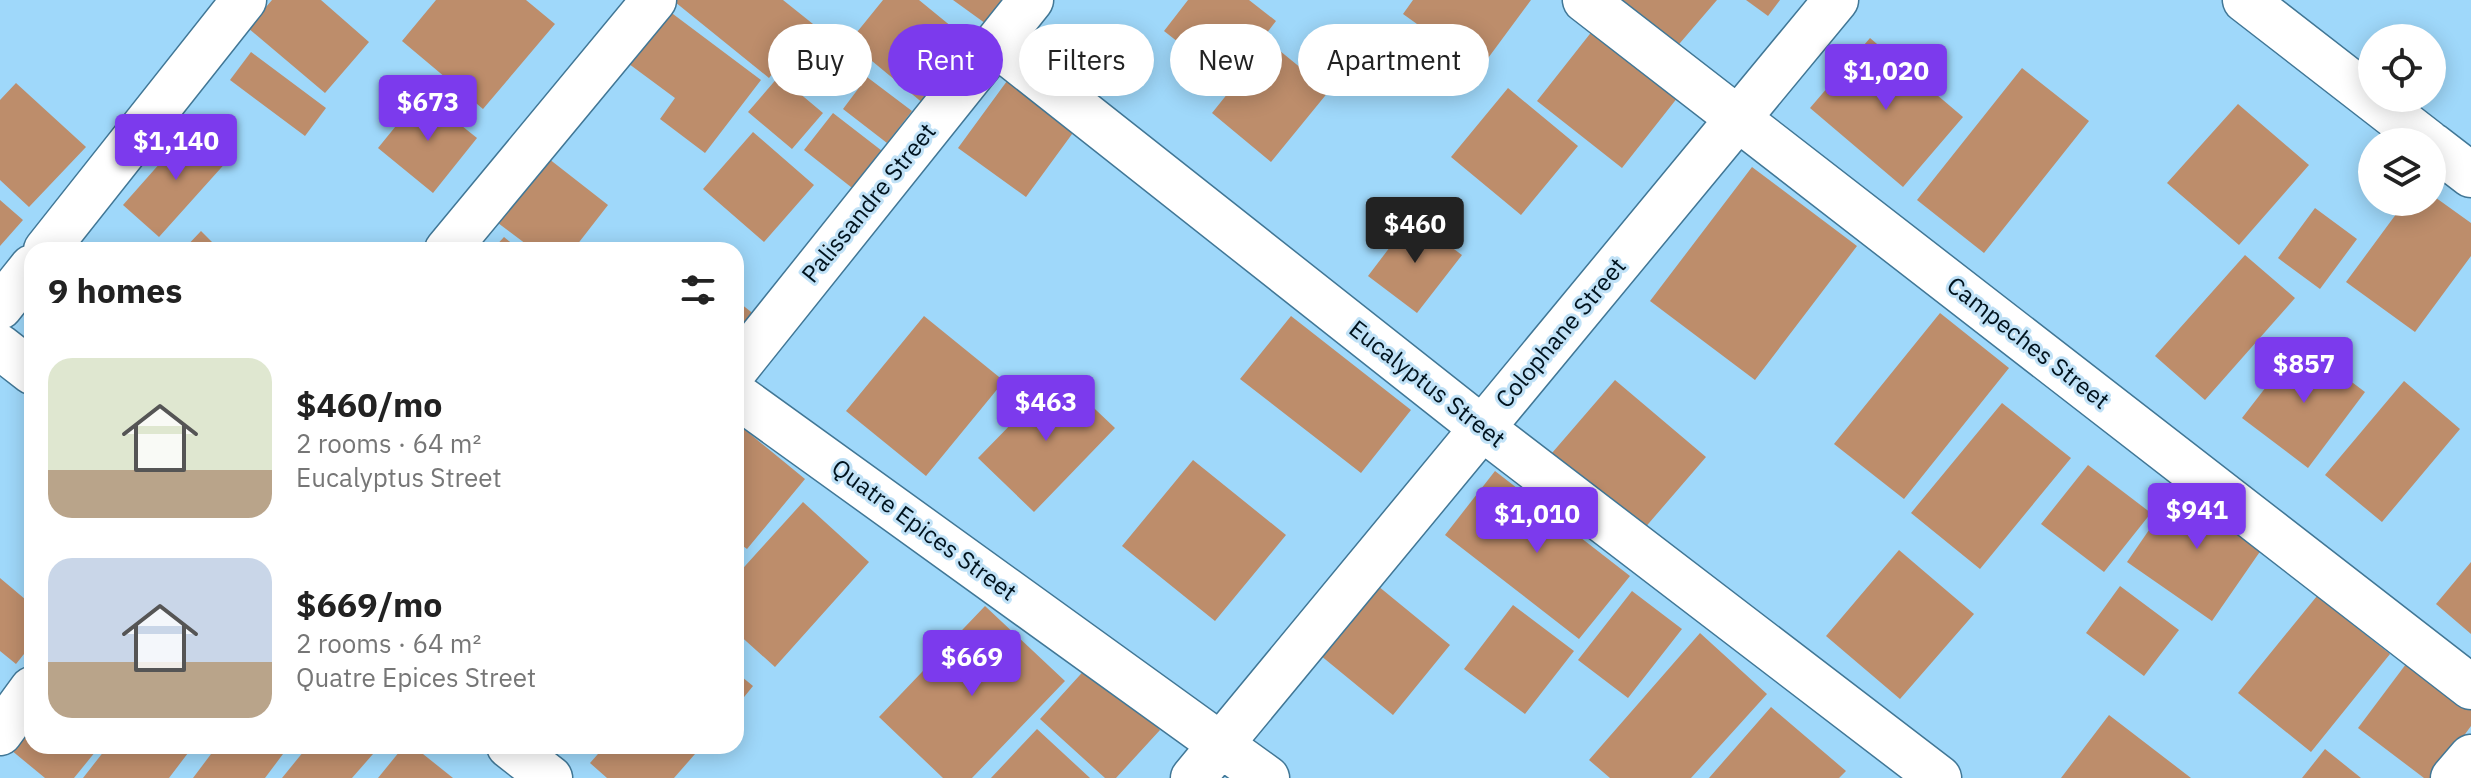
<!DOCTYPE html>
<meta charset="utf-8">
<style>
:root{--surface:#fff;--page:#f2f2f2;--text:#222;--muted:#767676;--accent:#7c3aed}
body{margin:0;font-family:"IBM Plex Sans",sans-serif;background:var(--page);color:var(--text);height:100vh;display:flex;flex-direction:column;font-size:30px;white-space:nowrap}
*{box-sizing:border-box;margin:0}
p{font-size:26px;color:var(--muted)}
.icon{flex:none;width:44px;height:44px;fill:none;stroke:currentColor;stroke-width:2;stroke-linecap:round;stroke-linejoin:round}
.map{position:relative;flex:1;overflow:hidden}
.side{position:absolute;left:24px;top:242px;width:720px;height:512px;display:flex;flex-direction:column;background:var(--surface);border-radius:24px;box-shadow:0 4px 20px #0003}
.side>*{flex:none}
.guide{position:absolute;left:768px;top:24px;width:760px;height:72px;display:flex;gap:16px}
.fabs{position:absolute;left:2358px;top:24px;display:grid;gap:16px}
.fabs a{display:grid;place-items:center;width:88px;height:88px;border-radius:50%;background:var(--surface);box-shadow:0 4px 20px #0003;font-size:40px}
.price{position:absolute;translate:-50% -68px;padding:0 18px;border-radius:8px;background:var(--accent);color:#fff;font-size:26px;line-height:52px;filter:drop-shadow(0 2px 4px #0008)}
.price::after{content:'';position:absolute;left:50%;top:48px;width:24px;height:18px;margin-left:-12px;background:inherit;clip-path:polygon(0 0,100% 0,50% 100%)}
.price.selected{background:#222;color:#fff}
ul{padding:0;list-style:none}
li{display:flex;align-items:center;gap:24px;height:200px;padding:0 24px}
li span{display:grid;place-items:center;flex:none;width:224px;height:160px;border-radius:24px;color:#555}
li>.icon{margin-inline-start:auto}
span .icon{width:96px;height:96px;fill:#fffc;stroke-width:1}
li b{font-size:34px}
h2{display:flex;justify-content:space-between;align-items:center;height:96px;padding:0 24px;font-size:34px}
.chip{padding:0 28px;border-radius:36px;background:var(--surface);box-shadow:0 4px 20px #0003;font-size:28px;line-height:72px}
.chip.selected{background:var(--accent);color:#fff}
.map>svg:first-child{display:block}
.building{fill:#bd8d6b}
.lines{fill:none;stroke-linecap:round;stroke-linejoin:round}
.street-casing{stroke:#417796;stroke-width:47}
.street{stroke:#fff;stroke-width:44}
.labels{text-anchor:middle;stroke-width:6;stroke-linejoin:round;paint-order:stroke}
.street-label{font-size:24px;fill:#00131e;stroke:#c1e2f7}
</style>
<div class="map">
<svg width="2471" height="778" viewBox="0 0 2471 778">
<rect width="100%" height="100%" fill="#9fd8fa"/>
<path class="building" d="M 272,0 L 321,0 L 369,42 L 325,93 L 248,28 Z
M 436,0 L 526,0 L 555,24 L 483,109 L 402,41 Z
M 676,0 L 783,0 L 813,24 L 769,78 L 675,2 Z
M 883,0 L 919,0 L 974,45 L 924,104 L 849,42 Z
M 953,0 L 1008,0 L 989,26 Z
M 1188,0 L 1249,0 L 1276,21 L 1229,82 L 1164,31 Z
M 1413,0 L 1531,0 L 1480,69 L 1403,14 Z
M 1615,0 L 1717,0 L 1674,50 Z
M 1746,0 L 1780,0 L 1768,16 Z
M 665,8 L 761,80 L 705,153 L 660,119 L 675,98 L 625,61 Z
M 1593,30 L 1678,97 L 1622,168 L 1537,101 Z
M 1870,38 L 1963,117 L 1903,187 L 1810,108 Z
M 1269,42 L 1329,91 L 1271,162 L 1212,113 Z
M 251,52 L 326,108 L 305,136 L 230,80 Z
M 2022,68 L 2089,121 L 1984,253 L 1917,200 Z
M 779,76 L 823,113 L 792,149 L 748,112 Z
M 867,77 L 912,111 L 887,143 L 843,109 Z
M 1007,81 L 1075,130 L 1026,197 L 958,148 Z
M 16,83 L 86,147 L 29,207 L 0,180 L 0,100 Z
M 1508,88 L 1578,146 L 1521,215 L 1451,157 Z
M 422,94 L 477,138 L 433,193 L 378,148 Z
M 2238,104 L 2309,165 L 2239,245 L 2167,183 Z
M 833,113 L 886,154 L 856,191 L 804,150 Z
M 192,127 L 229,159 L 159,237 L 123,205 Z
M 753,132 L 814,185 L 764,242 L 703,189 Z
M 544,155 L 608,205 L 573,250 L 534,250 L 494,220 Z
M 1752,167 L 1857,246 L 1755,380 L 1650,301 Z
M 2432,195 L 2471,223 L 2471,256 L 2415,332 L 2346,282 L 2405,202 L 2432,202 Z
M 0,200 L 23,220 L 0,246 Z
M 2315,208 L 2357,239 L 2320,289 L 2278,258 Z
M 1412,218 L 1462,255 L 1417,313 L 1368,276 Z
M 201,231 L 220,250 L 183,250 Z
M 504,237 L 520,250 L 492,250 Z
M 2245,255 L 2295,298 L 2205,400 L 2155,356 Z
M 736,300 L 755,315 L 736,338 Z
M 1940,313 L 2009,368 L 1904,499 L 1834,444 Z
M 924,316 L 1004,381 L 926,476 L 846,411 Z
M 1291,316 L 1411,410 L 1361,473 L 1240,379 Z
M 2300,343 L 2365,392 L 2308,468 L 2242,418 Z
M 1059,375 L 1115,428 L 1034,512 L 978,458 Z
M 1615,380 L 1706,457 L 1643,530 L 1552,453 Z
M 2404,381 L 2460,429 L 2382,522 L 2325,475 Z
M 2002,403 L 2071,458 L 1980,569 L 1911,513 Z
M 744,429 L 805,479 L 747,549 L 736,541 L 736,438 Z
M 1193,460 L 1286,535 L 1215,621 L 1122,546 Z
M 2088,465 L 2151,513 L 2104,572 L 2041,524 Z
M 1495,471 L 1630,576 L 1579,639 L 1445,535 Z
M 2182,482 L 2268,540 L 2212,621 L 2127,562 Z
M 803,502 L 869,562 L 775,667 L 736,632 L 736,576 Z
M 1899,550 L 1974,614 L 1900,699 L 1826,636 Z
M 2471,562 L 2471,634 L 2436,604 Z
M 0,578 L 32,605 L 32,644 L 16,664 L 0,651 Z
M 1378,586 L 1450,645 L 1393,715 L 1320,655 Z
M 2120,586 L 2179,630 L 2144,676 L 2086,633 Z
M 1632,591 L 1682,629 L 1628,698 L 1578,660 Z
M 2317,596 L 2390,654 L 2311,752 L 2238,693 Z
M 1513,605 L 1574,651 L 1525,714 L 1464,669 Z
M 985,606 L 1065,681 L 972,778 L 943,778 L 879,717 Z
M 1700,633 L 1767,694 L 1691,778 L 1610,778 L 1589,760 Z
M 2409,660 L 2471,706 L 2471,726 L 2433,778 L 2424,778 L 2358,728 Z
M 1089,665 L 1160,730 L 1116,778 L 1105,778 L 1040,719 Z
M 736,672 L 753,686 L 736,707 Z
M 1771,707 L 1846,771 L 1839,778 L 1709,778 Z
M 2109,715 L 2191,778 L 2061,778 Z
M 32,724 L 32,746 L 100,746 L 74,778 L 45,778 L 11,750 Z
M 1037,729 L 1090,778 L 991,778 Z
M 108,746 L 179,746 L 188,753 L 169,778 L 83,778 Z
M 217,746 L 289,746 L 265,778 L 193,778 Z
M 308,746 L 336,746 L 342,750 L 345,746 L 380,746 L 352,778 L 282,778 Z
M 404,746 L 413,746 L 453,778 L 378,778 Z
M 605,746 L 702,746 L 674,778 L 607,778 L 590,763 Z
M 2325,749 L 2361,778 L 2302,778 Z"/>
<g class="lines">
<defs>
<path id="street" d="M 1585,0 L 2471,687
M 2245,0 L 2428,142
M 996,44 L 1482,428 L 1939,778
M 2432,145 L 2471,175
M 46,250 L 244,0
M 447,250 L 654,0
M 0,307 L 32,267
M 0,347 L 32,372
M 736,369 L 1031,0
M 736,395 L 1267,778
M 0,733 L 32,689
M 509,746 L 550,778
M 1193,778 L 1836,0
M 2453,778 L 2471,757"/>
</defs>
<use href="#street" class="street-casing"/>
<use href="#street" class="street"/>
</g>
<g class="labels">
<g class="street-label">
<text transform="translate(869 203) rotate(-51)" y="8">Palissandre Street</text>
<text transform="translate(1561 333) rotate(-50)" y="8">Colophane Street</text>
<text transform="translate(2028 343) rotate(38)" y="8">Campeches Street</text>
<text transform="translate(1427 384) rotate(38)" y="8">Eucalyptus Street</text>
<text transform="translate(924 530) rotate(36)" y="8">Quatre Epices Street</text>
</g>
</g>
</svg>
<div class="fabs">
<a><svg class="icon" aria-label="locate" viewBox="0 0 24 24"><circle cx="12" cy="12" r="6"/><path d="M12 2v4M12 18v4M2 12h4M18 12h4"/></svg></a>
<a><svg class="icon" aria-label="layers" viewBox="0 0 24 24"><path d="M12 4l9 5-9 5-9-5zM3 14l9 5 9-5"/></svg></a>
</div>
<b class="price" style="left:1886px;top:112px">$1,020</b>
<b class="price" style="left:428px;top:143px">$673</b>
<b class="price" style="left:176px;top:182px">$1,140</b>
<b class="price selected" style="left:1415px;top:265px">$460</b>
<b class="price" style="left:2304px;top:405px">$857</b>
<b class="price" style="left:1046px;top:443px">$463</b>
<b class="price" style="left:2197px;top:551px">$941</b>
<b class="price" style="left:1537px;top:555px">$1,010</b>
<b class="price" style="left:972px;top:698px">$669</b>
<div class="guide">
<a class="chip">Buy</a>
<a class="chip selected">Rent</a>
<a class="chip">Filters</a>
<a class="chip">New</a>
<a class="chip">Apartment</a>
</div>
<section class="side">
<h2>9 homes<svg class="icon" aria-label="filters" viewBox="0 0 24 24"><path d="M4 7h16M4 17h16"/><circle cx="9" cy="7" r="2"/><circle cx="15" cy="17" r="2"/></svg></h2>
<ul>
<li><span style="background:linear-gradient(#dfe7d0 70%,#b9a48a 0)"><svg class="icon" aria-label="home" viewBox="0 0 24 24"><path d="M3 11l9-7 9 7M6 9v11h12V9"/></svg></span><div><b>$460/mo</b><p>2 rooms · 64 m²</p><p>Eucalyptus Street</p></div></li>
<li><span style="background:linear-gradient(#c9d6e8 65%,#b9a48a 0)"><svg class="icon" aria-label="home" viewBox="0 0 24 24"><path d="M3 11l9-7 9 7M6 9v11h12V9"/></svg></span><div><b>$669/mo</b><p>2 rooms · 64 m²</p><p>Quatre Epices Street</p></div></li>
</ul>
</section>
</div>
